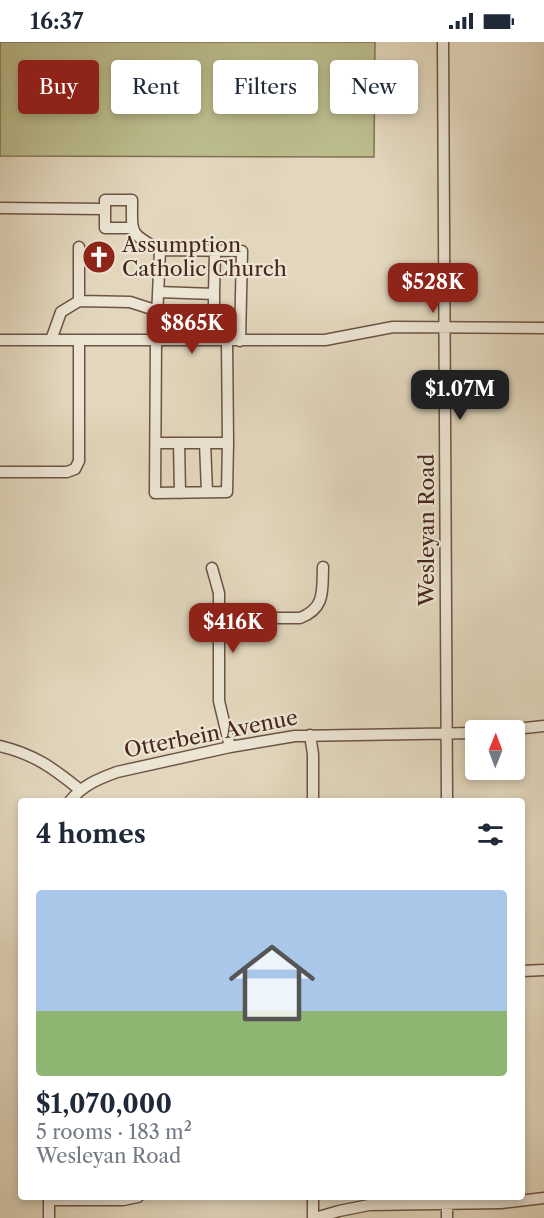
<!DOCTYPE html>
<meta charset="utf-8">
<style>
:root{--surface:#fff;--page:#f2f2f3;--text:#1f2937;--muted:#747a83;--line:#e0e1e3;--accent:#8f2418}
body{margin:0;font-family:"Libre Caslon Text",serif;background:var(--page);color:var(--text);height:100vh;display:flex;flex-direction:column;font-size:22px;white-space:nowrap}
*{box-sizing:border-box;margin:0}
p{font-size:20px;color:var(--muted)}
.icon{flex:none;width:33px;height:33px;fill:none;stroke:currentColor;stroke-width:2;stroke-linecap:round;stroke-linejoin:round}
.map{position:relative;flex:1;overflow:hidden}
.panel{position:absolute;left:18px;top:756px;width:507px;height:402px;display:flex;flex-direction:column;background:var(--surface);border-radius:6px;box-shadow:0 3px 9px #0003}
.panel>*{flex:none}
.top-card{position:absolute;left:18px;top:18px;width:508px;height:54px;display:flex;gap:12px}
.needle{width:39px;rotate:1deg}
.buttons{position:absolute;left:465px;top:678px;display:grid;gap:12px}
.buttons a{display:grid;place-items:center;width:60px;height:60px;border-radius:6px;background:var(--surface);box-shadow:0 3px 9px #0003;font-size:30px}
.price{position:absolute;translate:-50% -51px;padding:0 14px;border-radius:12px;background:var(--accent);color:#fff;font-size:20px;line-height:39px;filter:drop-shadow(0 2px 3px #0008)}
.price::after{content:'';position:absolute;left:50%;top:36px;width:18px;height:14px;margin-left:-9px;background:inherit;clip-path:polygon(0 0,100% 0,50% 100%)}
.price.current{background:#222;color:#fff}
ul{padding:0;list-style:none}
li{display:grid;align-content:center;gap:12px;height:318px;padding:0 18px}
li+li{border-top:2px solid var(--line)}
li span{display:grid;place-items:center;height:186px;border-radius:6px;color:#555}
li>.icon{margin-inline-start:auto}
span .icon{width:108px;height:108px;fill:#fffc;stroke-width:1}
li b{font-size:26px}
h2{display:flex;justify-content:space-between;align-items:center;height:72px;padding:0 18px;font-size:26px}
.chip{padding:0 21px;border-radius:6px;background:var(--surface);box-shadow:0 3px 9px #0003;font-size:21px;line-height:54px}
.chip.current{background:var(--accent);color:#fff}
.status{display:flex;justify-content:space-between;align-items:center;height:42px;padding:0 30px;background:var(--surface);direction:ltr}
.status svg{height:16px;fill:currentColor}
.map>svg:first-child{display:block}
.green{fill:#bbbc8c;stroke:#827254;stroke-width:1.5}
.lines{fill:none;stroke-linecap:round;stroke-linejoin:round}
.minor-casing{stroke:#6e5344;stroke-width:13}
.minor{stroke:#ece5d4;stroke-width:10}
.labels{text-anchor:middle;stroke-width:4.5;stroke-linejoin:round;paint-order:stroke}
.poi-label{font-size:21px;fill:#48271c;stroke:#ece5d4;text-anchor:start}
.street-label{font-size:21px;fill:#48271c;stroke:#ece5d4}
</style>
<div class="status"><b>16:37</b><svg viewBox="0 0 49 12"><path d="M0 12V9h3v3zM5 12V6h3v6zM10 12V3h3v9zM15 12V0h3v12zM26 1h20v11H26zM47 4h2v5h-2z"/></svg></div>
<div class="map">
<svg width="544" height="1176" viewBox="0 0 544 1176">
<rect width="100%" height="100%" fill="#e2d7bd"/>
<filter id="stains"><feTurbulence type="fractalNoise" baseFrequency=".00333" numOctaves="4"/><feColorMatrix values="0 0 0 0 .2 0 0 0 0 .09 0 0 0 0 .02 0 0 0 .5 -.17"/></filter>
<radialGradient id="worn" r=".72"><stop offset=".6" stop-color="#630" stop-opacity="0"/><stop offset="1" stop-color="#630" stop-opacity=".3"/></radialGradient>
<path class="green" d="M 0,0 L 375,0 L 374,115 L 0,114 Z"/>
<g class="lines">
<defs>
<path id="minor" d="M 443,0 L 447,759
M 0,166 L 105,167
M 132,186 L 105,186 L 105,158 L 132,158 C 132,192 129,191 160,208
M 79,205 L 79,259
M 158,250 L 214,252 L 214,298
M 214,252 L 215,209
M 214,277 L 240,276
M 0,298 L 325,298 L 393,285 L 544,286
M 51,298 L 61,270 L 79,259 L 130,260 L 158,269
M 156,401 L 228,401 L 227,298
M 179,401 L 180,451
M 205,401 L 207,450
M 228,401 L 227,450 L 155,451 L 156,298 L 160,208 L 242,209 L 240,299
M 0,430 L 67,430 L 75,427 L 79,419 L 79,299
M 212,526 L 219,551 L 219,659 L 230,705
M 219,576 L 300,576 C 326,566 322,548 323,525
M 506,688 L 544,684
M 310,693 L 313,712 L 313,759
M 0,704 C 34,712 53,726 79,747
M 70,759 C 83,743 98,737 117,730 L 230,705 L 295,694 L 476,691
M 522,929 L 544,928
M 313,1155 L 313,1176
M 49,1158 L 123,1158 L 138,1155
M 49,1176 L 49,1155
M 315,1176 L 339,1169 L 369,1163 L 501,1161 L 544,1156
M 447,1176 L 447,1155"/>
</defs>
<use href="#minor" class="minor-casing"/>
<use href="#minor" class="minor"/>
</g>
<defs>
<symbol id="church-disc" viewBox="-11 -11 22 22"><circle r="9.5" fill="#8f2418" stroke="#ece5d4"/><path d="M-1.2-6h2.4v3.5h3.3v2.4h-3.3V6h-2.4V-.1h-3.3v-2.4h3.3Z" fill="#fff"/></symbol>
</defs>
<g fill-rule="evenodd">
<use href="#church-disc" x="80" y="196" width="38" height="38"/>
</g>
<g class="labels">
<g class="poi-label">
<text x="122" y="210">Assumption<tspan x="122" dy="24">Catholic Church</tspan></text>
</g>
<g class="street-label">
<text transform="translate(427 488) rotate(-90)" y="7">Wesleyan Road</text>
<text transform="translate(211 692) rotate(-11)" y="7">Otterbein Avenue</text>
</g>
</g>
<rect width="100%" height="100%" filter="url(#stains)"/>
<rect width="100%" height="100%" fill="url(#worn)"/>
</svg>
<div class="buttons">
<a><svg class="needle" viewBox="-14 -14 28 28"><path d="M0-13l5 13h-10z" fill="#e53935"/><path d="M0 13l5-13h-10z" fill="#747a83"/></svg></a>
</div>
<b class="price" style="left:433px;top:272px">$528K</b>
<b class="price" style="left:192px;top:313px">$865K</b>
<b class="price current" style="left:460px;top:379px">$1.07M</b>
<b class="price" style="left:233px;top:612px">$416K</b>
<div class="top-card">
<a class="chip current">Buy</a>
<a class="chip">Rent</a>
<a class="chip">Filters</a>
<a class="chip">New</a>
</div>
<section class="panel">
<h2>4 homes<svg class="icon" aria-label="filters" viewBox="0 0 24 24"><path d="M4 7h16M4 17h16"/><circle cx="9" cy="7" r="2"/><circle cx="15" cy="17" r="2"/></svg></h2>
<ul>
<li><span style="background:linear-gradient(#a9c7e8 65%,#8fb573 0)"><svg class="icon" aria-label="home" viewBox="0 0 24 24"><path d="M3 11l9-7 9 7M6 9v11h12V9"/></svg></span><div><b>$1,070,000</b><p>5 rooms · 183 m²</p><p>Wesleyan Road</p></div></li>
</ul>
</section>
</div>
